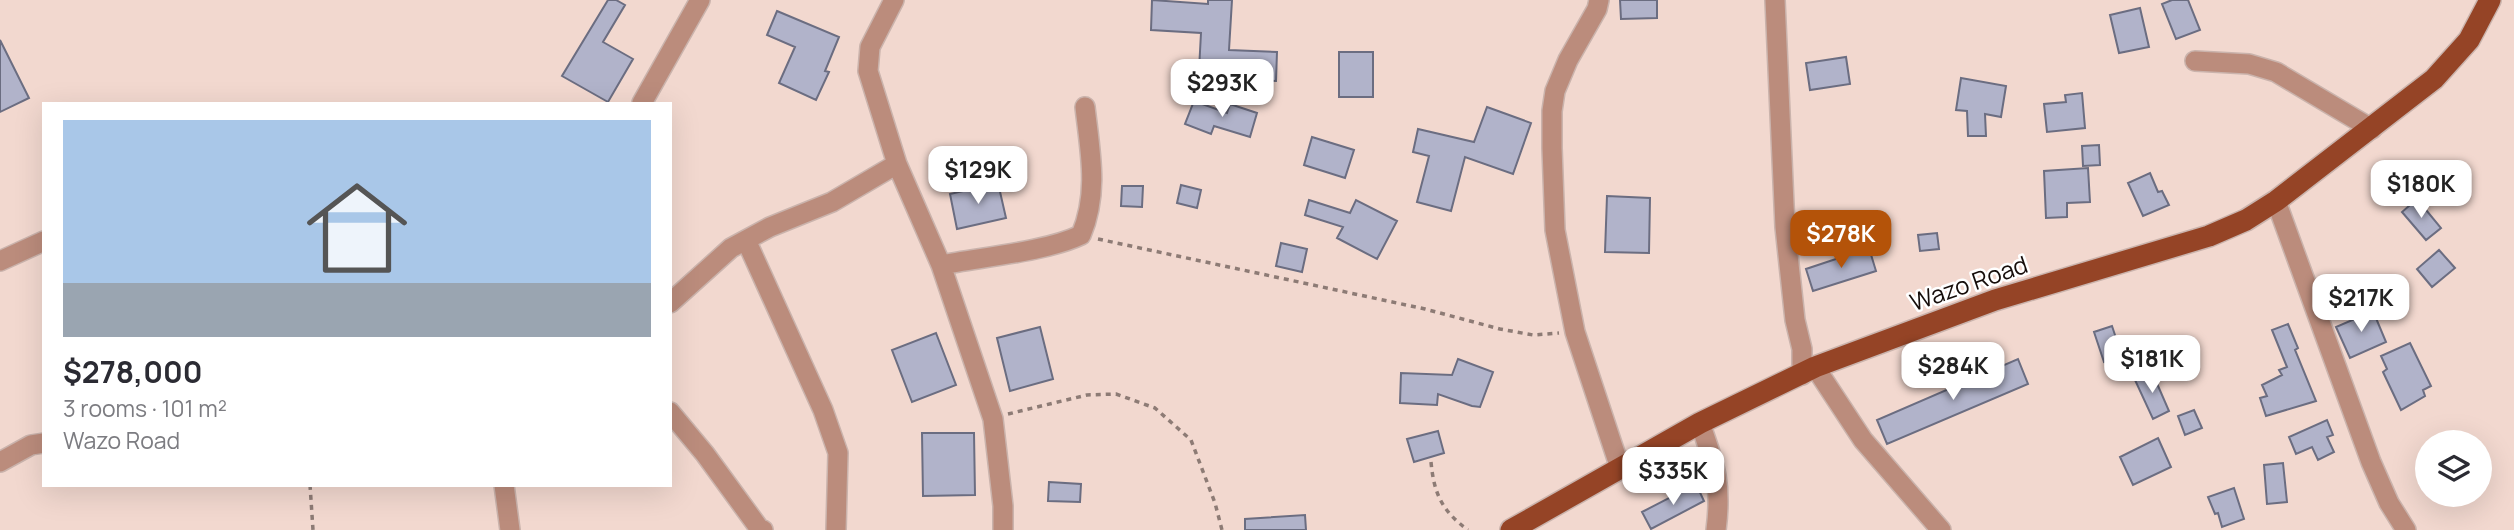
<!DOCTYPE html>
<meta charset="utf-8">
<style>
:root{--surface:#fff;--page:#f2f2f3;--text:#2b2b33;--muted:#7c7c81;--accent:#b45309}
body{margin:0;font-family:Manrope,sans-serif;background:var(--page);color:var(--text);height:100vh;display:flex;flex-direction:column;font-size:26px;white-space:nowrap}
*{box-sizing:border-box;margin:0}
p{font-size:23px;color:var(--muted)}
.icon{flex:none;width:38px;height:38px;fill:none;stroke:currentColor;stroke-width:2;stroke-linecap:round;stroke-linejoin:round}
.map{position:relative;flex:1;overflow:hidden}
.panel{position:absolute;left:42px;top:102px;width:630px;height:385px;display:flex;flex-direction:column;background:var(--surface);border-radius:0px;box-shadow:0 7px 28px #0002}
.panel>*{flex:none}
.buttons{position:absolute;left:2415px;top:430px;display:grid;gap:14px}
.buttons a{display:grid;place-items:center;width:77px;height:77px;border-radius:50%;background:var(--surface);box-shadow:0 7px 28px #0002;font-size:35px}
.price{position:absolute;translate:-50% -60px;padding:0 16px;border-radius:14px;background:#fff;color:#222;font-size:23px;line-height:46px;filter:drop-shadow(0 2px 4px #0008)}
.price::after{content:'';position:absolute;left:50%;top:42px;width:21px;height:16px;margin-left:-10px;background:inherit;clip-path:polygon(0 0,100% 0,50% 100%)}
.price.on{background:var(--accent);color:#fff}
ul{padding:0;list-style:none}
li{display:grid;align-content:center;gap:14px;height:371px;padding:0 21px}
li span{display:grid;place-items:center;height:217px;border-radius:0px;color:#555}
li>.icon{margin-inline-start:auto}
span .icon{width:126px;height:126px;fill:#fffc;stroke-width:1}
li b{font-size:30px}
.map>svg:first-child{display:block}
.building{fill:#b1b3ca;stroke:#6b6d81;stroke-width:2}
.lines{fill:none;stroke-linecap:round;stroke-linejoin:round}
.minor-casing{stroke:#cab3ac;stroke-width:22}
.major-casing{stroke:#cab3ac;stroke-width:24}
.path{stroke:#8d7b75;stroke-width:3.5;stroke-dasharray:5 5;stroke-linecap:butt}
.minor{stroke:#bb8c7c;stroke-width:19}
.major{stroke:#954426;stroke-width:21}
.labels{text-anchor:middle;stroke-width:5;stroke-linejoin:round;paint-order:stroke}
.street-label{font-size:24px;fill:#160d0a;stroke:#fff}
</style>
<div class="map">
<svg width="2514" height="530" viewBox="0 0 2514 530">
<rect width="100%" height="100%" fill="#f2d8cf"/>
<path class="building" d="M 608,0 L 616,0 L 625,5 L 603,42 L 633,59 L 608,102 L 562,76 Z
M 1152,0 L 1208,4 L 1208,0 L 1232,0 L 1229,50 L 1277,52 L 1276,81 L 1233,79 L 1234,72 L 1199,70 L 1201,33 L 1151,30 Z
M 1620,0 L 1657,0 L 1657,18 L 1621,19 Z
M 2172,0 L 2188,0 L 2200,30 L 2176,39 L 2162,4 Z
M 2140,8 L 2149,47 L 2119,53 L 2110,15 Z
M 777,11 L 839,37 L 825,71 L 829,72 L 816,100 L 779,83 L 795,47 L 767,35 Z
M 0,40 L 29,98 L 0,112 Z
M 1339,52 L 1373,52 L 1373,97 L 1339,97 Z
M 1846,57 L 1850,84 L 1810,90 L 1806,63 Z
M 1961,78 L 2006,86 L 2001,117 L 1985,114 L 1986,136 L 1968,136 L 1967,111 L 1956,110 Z
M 2082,93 L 2085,128 L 2047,132 L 2044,104 L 2066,102 L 2065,95 Z
M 1194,101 L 1227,113 L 1230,104 L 1257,113 L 1250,137 L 1214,126 L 1211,134 L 1185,124 Z
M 1487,107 L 1531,123 L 1513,174 L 1465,157 L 1451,211 L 1417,202 L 1429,156 L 1413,152 L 1418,129 L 1474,142 Z
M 1312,137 L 1354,150 L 1345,178 L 1304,165 Z
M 2099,145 L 2100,165 L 2083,166 L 2082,146 Z
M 2088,168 L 2090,202 L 2067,203 L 2067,217 L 2046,218 L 2044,171 Z
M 2150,173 L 2158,192 L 2162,191 L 2169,205 L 2143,216 L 2128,183 Z
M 998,183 L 1006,218 L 957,229 L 950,194 Z
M 1181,185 L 1201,190 L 1197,208 L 1177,203 Z
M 1122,186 L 1143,186 L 1142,207 L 1121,206 Z
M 1607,196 L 1650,198 L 1649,253 L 1605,252 Z
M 2417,199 L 2441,228 L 2426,240 L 2402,212 Z
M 1309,200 L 1350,213 L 1356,200 L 1397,221 L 1377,259 L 1337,238 L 1343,227 L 1305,215 Z
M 1937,233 L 1939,249 L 1920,251 L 1918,235 Z
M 1281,243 L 1307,249 L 1302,272 L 1276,266 Z
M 1869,248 L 1876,271 L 1813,291 L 1806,269 Z
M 2439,250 L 2455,268 L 2432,287 L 2417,269 Z
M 2373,311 L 2386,342 L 2350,358 L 2336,327 Z
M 2288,324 L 2298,348 L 2295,350 L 2316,401 L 2266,416 L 2260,398 L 2267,396 L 2262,385 L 2282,375 L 2279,370 L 2287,367 L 2272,330 Z
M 2112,326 L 2122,356 L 2104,362 L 2094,332 Z
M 1040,327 L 1053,379 L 1010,391 L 997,338 Z
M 936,333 L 956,385 L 912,402 L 892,350 Z
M 2410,343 L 2431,386 L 2423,390 L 2425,396 L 2401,410 L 2383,372 L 2387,369 L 2381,356 Z
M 1458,359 L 1493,372 L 1480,407 L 1472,406 L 1438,394 L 1437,405 L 1400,403 L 1401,373 L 1452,375 Z
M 2018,359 L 2028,384 L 1887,444 L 1877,420 Z
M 2152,372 L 2169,411 L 2153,419 L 2135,380 Z
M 2194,410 L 2202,428 L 2185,435 L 2178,416 Z
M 2327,420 L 2333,435 L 2327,437 L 2334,452 L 2318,460 L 2312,447 L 2296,454 L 2289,437 Z
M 1438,431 L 1444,453 L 1414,462 L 1407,439 Z
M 922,433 L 974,433 L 975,495 L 923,496 Z
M 2158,438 L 2171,467 L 2133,485 L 2120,457 Z
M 2283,463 L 2287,502 L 2267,504 L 2264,465 Z
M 1049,482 L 1081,484 L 1080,502 L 1048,501 Z
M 1696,484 L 1704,501 L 1651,529 L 1642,512 Z
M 2234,488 L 2244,519 L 2222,527 L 2218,513 L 2215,514 L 2208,497 Z
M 1305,515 L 1306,530 L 1245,530 L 1245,519 Z"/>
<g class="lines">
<defs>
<path id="minor" d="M 894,0 L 870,47 L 868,71 L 897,164 L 941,265 L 993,419 L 1003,506 L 1003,530
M 1599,0 L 1597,9 L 1568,60 L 1555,91 L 1552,111 L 1552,148 L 1555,230 L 1575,332 L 1620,468
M 1775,0 L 1785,227 L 1795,320 L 1802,349 L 1802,375
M 2195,61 L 2249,64 L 2276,72 L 2372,129
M 642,103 L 700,0
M 2276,201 L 2371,462 L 2389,503 L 2406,530
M 746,240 L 823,410 L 838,453 L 836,530
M 0,261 L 44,241
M 941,265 C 982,257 1045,252 1081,235 C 1099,193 1090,151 1085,107
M 670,303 L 731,248 L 770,227 L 832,202 L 897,164
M 1815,367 L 1863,440 L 1941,530
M 670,412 L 705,454 L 759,528 L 763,530
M 1700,423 C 1715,465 1722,484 1716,530
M 0,462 L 31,445 L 44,443
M 504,485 L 510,530"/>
<path id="major" d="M 1511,530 L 1700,423 L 1815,367 L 1995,300 L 2209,236 L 2246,220 L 2276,201 L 2434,79 L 2469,40 L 2490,0"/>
</defs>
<use href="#minor" class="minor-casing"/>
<use href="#major" class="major-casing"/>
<path class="path" d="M 1098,239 L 1425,309 L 1500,329 L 1533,335 L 1559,333
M 1008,414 L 1087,395 L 1116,394 L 1155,408 L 1191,440 L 1215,503 L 1222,530
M 1431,462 C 1434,494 1442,511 1468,530
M 310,485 L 313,530"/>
<use href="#minor" class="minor"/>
<use href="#major" class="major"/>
</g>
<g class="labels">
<g class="street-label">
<text transform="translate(1969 284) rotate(-19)" y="8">Wazo Road</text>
</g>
</g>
</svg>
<div class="buttons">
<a><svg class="icon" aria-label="layers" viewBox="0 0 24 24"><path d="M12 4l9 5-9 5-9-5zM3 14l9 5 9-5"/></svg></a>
</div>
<b class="price" style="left:1222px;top:119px">$293K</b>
<b class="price" style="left:978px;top:206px">$129K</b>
<b class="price" style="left:2421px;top:220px">$180K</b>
<b class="price on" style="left:1841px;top:270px">$278K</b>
<b class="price" style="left:2361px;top:334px">$217K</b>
<b class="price" style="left:2152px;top:395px">$181K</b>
<b class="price" style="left:1953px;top:402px">$284K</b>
<b class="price" style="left:1673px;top:507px">$335K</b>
<section class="panel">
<ul>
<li><span style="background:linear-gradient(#a9c7e8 75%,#9aa5b1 0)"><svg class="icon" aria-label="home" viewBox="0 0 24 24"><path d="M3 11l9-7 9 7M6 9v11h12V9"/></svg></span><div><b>$278,000</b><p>3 rooms · 101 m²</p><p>Wazo Road</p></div></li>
</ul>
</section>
</div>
